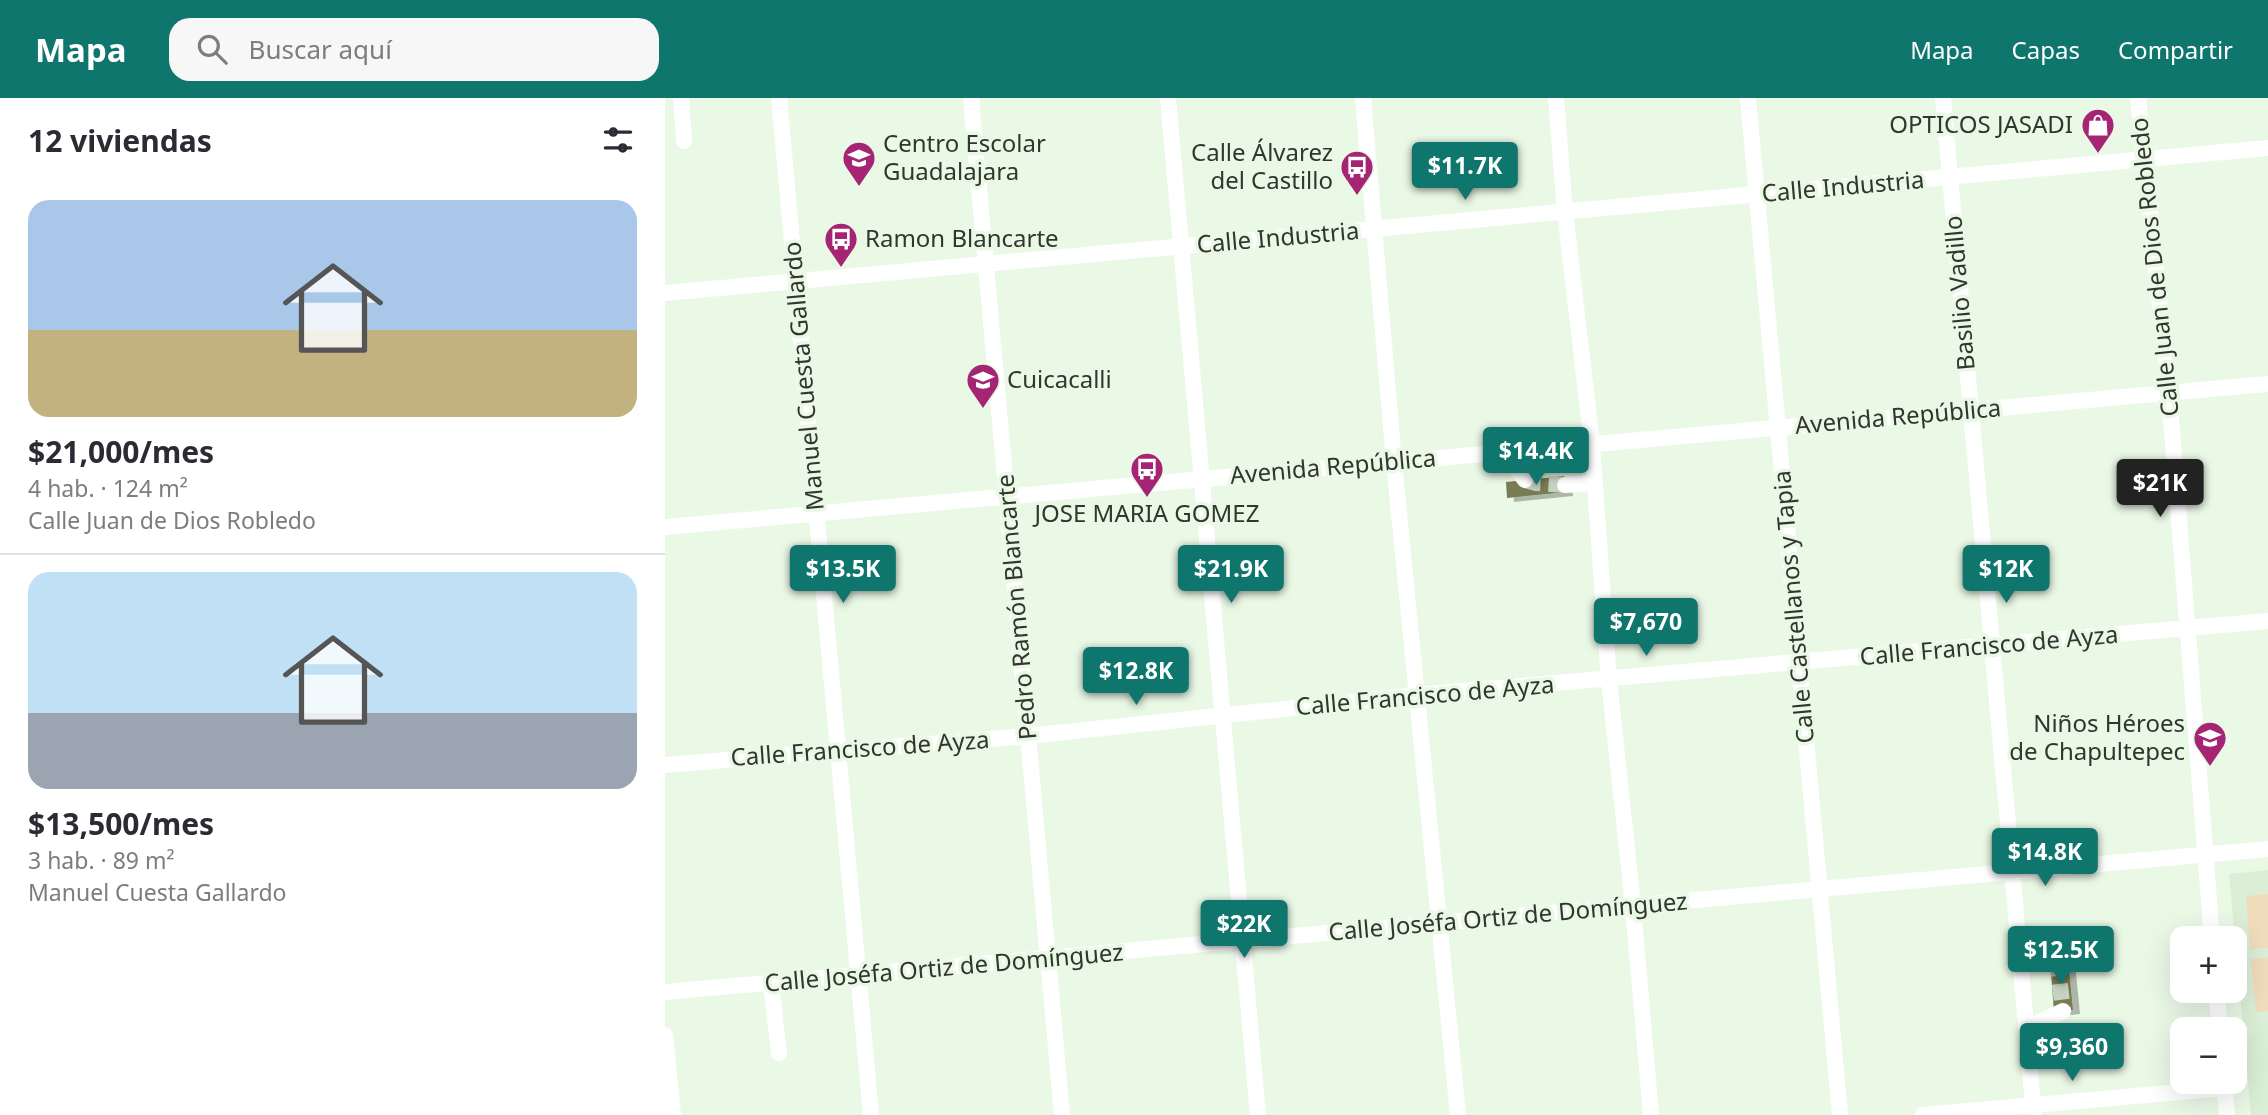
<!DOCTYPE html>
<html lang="es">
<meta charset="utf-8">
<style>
:root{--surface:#fff;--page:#f7f7f7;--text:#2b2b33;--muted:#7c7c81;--line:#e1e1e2;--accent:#0f766e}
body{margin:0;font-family:"Noto Sans",sans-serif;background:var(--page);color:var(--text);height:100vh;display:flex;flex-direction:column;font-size:26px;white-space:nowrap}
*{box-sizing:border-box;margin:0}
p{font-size:23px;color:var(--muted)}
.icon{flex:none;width:38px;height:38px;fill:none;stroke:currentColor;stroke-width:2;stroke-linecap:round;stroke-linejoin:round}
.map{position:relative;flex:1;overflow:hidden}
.sheet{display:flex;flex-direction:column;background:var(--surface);width:665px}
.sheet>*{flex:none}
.tools{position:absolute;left:1505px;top:828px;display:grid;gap:14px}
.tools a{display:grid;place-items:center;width:77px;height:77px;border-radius:14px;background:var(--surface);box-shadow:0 7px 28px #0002;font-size:35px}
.price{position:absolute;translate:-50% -60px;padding:0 16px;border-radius:7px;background:var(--accent);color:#fff;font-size:23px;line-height:46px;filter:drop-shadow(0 2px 4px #0008)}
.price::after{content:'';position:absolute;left:50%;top:42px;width:21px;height:16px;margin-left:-10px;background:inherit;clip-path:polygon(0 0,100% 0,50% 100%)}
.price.current{background:#222;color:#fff}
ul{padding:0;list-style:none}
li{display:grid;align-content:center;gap:14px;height:371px;padding:0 28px}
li+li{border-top:2px solid var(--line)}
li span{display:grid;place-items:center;height:217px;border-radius:21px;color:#555}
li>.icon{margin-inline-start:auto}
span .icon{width:126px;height:126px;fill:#fffc;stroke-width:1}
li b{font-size:30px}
h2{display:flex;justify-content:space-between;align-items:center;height:84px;padding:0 28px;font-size:30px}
header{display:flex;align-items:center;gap:42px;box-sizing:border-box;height:98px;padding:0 35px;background:var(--accent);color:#fff}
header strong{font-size:33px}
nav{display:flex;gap:38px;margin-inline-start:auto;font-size:24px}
.search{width:490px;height:63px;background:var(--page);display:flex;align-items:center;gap:18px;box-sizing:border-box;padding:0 24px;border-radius:21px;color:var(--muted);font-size:26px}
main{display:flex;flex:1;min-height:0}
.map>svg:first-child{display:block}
.built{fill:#dbeed6}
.green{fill:#f1dcbc}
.building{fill:#7a7b52;filter:url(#shadow)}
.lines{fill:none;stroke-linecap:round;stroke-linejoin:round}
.minor-tunnel{stroke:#c5d1c1;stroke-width:16;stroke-dasharray:16 8;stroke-linecap:butt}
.minor{stroke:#fff;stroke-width:16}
.labels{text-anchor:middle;stroke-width:7;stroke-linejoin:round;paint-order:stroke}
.poi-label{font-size:24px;fill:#31362f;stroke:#eaf8e6;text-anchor:end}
.street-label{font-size:24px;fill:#31362f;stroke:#eaf8e6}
</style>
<header>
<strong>Mapa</strong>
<div class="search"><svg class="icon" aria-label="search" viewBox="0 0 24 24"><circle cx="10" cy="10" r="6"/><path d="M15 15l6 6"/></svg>Buscar aquí</div>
<nav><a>Mapa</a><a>Capas</a><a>Compartir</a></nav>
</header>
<main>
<section class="sheet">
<h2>12 viviendas<svg class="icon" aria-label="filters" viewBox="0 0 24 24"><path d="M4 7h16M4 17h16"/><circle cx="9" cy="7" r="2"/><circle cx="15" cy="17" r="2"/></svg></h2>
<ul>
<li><span style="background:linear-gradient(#a9c7e8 60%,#c2b280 0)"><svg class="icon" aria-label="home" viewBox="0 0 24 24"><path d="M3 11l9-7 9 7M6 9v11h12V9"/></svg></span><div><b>$21,000/mes</b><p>4 hab. · 124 m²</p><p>Calle Juan de Dios Robledo</p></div></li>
<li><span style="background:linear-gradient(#bfe0f5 65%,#9aa5b1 0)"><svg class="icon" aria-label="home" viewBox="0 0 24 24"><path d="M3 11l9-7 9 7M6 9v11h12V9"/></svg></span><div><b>$13,500/mes</b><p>3 hab. · 89 m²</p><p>Manuel Cuesta Gallardo</p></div></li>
</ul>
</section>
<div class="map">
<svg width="1603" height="1017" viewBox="0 0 1603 1017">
<defs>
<filter id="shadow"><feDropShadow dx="7" dy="4" stdDeviation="0" flood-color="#0004"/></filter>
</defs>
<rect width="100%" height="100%" fill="#eaf8e6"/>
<path class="built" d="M 1603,772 L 1603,1017 L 1586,1017 L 1564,776 Z"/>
<path class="green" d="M 1603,796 L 1603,850 L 1585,851 L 1581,798 Z
M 1603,860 L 1603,913 L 1591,914 L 1586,861 Z"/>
<path class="building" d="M 899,378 L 901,394 L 842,400 L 841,384 Z
M 1403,861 L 1408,912 L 1389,914 L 1385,862 Z"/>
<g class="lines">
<path class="minor-tunnel" d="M 860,382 L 871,385 L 900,387
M 1392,862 L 1398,913"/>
<path class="minor" d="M 16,0 L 19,43
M 114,0 L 206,1017
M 306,0 L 397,1017
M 503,0 L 593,1017
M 698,0 L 729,364 L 793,1017
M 891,0 L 900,114 L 927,346 L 944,582 L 968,808 L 986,1017
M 1083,0 L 1175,1017
M 1278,0 L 1369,1017
M 1473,0 L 1504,295 L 1547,840
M 0,195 L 1603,50
M 843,353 L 853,373 L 860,382
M 900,387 L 929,385
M 0,429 L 1603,286
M 0,667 L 363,638 L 752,597 L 1603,523
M 1354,854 L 1386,857 L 1392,862
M 106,885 L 114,955
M 1551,892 L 1555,931
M 0,894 L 1603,751
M 1361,931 L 1398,913
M 0,937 L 8,1017
M 1559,984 L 1562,1017
M 1258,1017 L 1560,990"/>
</g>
<defs>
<symbol id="shop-pin" viewBox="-11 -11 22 30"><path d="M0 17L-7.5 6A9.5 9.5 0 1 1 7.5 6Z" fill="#a52474" stroke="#eaf8e6"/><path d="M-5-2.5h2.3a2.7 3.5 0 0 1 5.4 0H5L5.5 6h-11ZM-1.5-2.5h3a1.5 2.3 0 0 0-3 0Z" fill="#fff"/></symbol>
<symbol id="school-pin" viewBox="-11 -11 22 30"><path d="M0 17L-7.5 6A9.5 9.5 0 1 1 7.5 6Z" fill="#a52474" stroke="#eaf8e6"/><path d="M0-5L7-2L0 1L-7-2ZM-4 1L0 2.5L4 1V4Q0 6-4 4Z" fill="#fff"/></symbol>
<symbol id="bus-pin" viewBox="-11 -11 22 30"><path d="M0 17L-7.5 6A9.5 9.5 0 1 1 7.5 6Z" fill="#a52474" stroke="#eaf8e6"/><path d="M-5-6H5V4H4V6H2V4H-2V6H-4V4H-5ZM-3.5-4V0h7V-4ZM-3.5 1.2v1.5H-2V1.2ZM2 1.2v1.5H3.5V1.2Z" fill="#fff"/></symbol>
</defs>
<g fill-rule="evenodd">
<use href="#shop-pin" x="1414" y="8" width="38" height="52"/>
<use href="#school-pin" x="175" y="41" width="38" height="52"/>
<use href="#bus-pin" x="673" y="50" width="38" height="52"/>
<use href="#bus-pin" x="157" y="122" width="38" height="52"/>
<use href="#school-pin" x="299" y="263" width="38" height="52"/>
<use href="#bus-pin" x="463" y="352" width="38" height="52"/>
<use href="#school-pin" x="1526" y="621" width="38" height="52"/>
</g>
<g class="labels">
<g class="poi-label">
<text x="1408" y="35">OPTICOS JASADI</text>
<text x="218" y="54" text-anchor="start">Centro Escolar<tspan x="218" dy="28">Guadalajara</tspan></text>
<text x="668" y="63">Calle Álvarez<tspan x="668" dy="28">del Castillo</tspan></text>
<text x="200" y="149" text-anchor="start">Ramon Blancarte</text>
<text x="342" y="290" text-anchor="start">Cuicacalli</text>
<text x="482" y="424" text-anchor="middle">JOSE MARIA GOMEZ</text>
<text x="1520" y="634">Niños Héroes<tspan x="1520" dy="28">de Chapultepec</tspan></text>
</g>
<g class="street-label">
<text transform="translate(1178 89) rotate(-5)" y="8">Calle Industria</text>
<text transform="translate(613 140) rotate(-5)" y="8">Calle Industria</text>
<text transform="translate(1490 169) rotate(-96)" y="8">Calle Juan de Dios Robledo</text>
<text transform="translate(1295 195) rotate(-95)" y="8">Basilio Vadillo</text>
<text transform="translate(139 278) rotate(-95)" y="8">Manuel Cuesta Gallardo</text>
<text transform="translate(1233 319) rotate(-5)" y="8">Avenida República</text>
<text transform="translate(668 369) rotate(-5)" y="8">Avenida República</text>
<text transform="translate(352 509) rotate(-95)" y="8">Pedro Ramón Blancarte</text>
<text transform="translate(1129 509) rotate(-95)" y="8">Calle Castellanos y Tapia</text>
<text transform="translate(1324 548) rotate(-5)" y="8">Calle Francisco de Ayza</text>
<text transform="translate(760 598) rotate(-5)" y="8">Calle Francisco de Ayza</text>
<text transform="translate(195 651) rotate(-4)" y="8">Calle Francisco de Ayza</text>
<text transform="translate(843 819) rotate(-5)" y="8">Calle Joséfa Ortiz de Domínguez</text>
<text transform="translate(279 870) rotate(-5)" y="8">Calle Joséfa Ortiz de Domínguez</text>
</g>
</g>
</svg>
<div class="tools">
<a>+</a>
<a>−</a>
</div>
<b class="price" style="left:800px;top:104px">$11.7K</b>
<b class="price" style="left:871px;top:389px">$14.4K</b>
<b class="price current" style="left:1495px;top:421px">$21K</b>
<b class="price" style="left:178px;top:507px">$13.5K</b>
<b class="price" style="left:566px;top:507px">$21.9K</b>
<b class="price" style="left:1341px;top:507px">$12K</b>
<b class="price" style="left:981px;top:560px">$7,670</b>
<b class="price" style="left:471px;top:609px">$12.8K</b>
<b class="price" style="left:1380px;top:790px">$14.8K</b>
<b class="price" style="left:579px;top:862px">$22K</b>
<b class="price" style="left:1396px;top:888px">$12.5K</b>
<b class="price" style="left:1407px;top:985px">$9,360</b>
</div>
</main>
